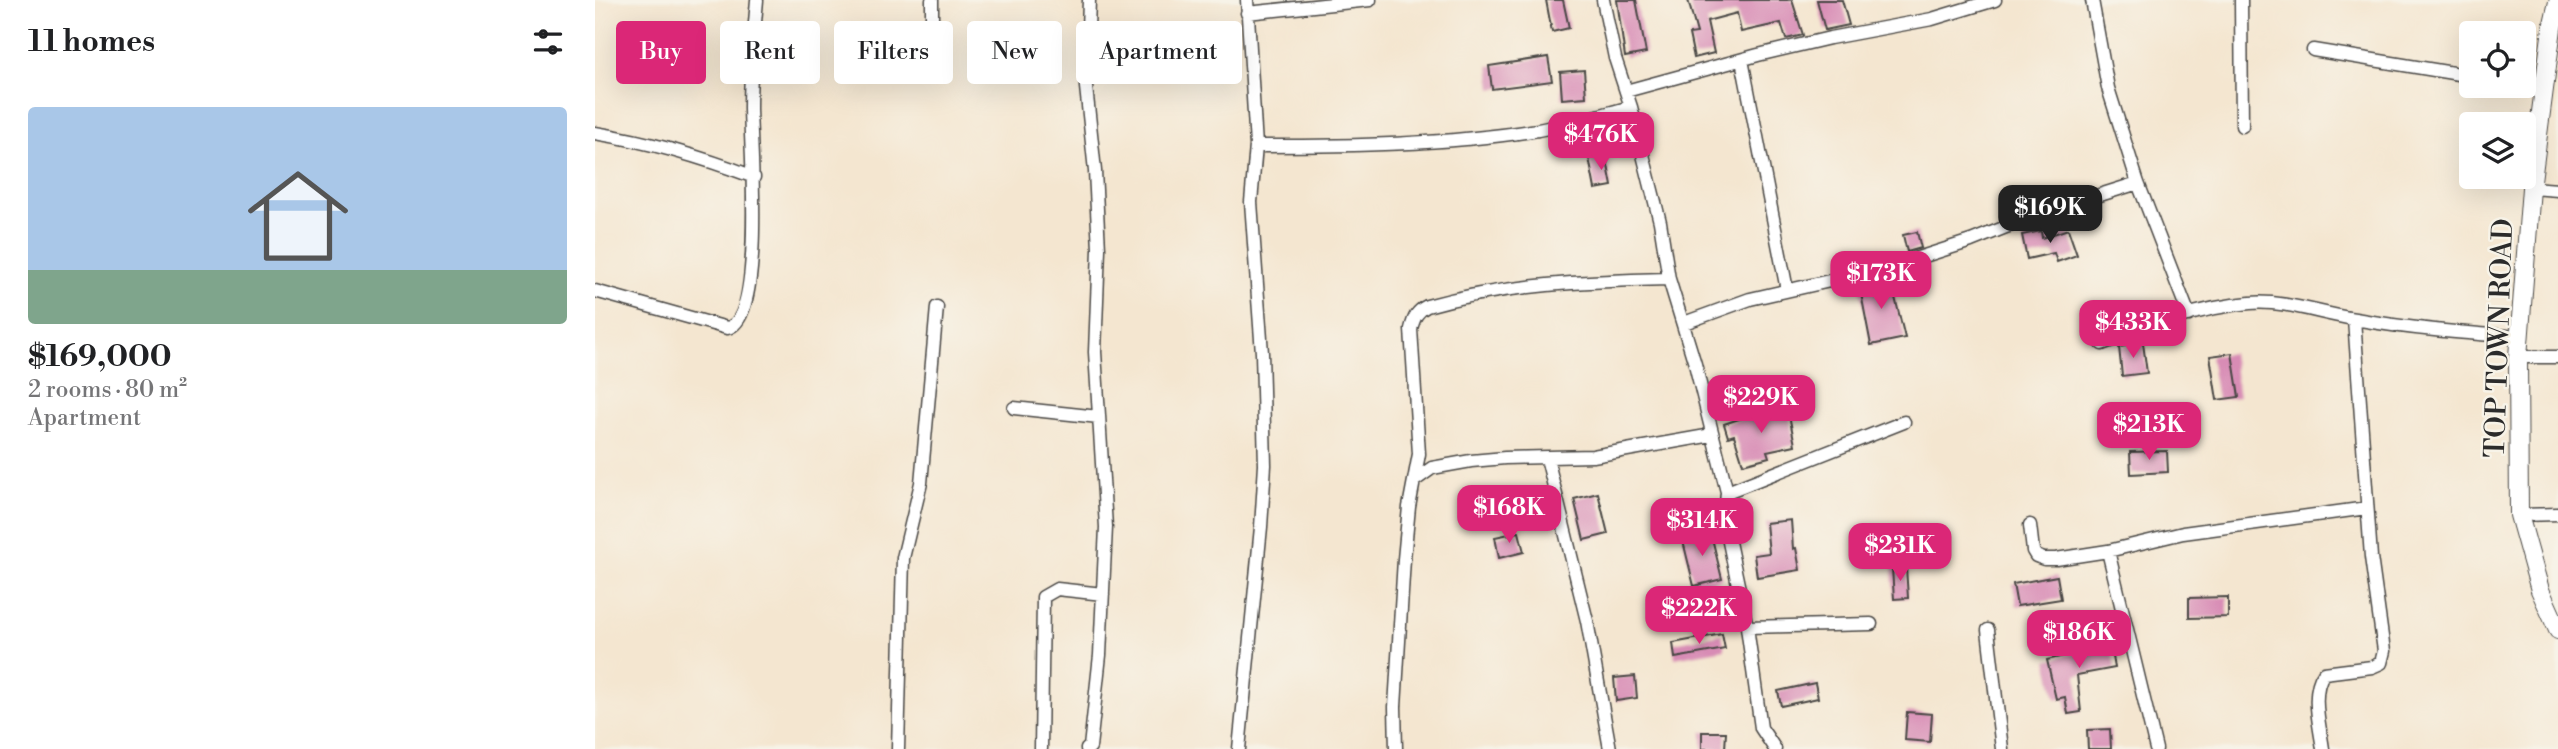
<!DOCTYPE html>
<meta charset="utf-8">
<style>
:root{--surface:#fff;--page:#f2f2f2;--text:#202124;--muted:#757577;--accent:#db2777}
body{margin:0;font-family:"Libre Bodoni",serif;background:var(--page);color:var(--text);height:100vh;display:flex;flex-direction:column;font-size:26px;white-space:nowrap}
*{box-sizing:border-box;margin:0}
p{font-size:23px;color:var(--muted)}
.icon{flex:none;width:38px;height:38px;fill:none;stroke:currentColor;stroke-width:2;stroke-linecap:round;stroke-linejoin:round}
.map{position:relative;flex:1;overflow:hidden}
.drawer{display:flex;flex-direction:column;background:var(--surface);width:595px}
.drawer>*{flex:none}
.top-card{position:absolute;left:21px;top:21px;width:665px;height:63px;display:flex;gap:14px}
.buttons{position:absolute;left:1864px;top:21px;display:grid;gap:14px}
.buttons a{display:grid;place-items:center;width:77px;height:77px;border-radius:7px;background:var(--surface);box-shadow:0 7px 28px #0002;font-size:35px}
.price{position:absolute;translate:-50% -60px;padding:0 16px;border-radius:14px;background:var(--accent);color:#fff;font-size:23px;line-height:46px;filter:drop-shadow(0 2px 4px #0008)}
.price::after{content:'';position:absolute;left:50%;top:42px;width:21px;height:16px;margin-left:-10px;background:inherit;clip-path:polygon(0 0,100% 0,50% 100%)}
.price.active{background:#222;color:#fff}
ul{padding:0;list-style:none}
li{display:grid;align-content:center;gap:14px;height:371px;padding:0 28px}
li span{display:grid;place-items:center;height:217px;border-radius:7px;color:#555}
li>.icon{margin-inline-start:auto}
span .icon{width:126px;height:126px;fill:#fffc;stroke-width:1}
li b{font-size:30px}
h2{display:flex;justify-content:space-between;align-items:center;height:84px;padding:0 28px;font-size:30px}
.tag{padding:0 24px;border-radius:7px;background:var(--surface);box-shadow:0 7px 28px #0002;font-size:24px;line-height:63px}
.tag.active{background:var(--accent);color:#fff}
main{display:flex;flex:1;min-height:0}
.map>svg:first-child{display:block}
.building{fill:#d88cb5}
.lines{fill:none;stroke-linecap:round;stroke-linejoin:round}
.street-casing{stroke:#494744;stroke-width:15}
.secondary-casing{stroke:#494744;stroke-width:20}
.street{stroke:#fff;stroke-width:12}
.secondary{stroke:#fff;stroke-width:18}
.labels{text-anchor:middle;stroke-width:5;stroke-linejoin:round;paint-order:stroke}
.street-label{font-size:28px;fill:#2b2b2b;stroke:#f7f3e8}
</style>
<main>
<section class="drawer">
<h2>11 homes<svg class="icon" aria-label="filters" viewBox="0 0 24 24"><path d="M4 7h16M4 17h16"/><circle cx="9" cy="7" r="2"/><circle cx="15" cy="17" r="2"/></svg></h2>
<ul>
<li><span style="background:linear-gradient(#a9c7e8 75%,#7fa58c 0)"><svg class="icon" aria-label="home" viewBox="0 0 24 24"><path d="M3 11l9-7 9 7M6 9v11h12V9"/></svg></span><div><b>$169,000</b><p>2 rooms · 80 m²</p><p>Apartment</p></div></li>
</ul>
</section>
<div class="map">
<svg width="1963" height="749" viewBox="0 0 1963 749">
<rect width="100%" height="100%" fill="#f7f3e8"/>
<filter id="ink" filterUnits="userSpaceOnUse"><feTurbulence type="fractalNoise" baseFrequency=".0143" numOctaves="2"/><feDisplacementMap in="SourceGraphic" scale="14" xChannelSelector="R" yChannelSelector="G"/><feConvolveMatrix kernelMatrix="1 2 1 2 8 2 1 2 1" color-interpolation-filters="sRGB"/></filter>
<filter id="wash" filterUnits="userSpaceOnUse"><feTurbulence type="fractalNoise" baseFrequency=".00686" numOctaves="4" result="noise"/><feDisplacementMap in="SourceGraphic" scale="28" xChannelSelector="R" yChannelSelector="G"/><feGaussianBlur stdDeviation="1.57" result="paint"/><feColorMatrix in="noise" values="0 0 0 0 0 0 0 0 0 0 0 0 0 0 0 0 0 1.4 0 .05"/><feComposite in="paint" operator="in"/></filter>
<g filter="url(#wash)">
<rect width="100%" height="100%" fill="#f4e6d0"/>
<g id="blocks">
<path class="building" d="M 951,0 L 968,0 L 974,28 L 957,32 Z
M 1022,0 L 1041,0 L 1051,53 L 1030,57 Z
M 1093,0 L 1197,0 L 1208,35 L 1191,39 L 1186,23 L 1146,32 L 1142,13 L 1112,21 L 1119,53 L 1099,58 L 1094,34 L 1102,33 Z
M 1222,0 L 1247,0 L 1254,25 L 1230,30 Z
M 953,57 L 957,81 L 897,89 L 894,66 Z
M 989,70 L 991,97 L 967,99 L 965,72 Z
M 1011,155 L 1017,186 L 1000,189 L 994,158 Z
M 1473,229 L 1482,255 L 1462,262 L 1459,253 L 1432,259 L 1427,235 L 1446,231 L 1447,238 Z
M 1322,232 L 1326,248 L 1312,252 L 1308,235 Z
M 1295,277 L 1310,338 L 1276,345 L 1264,283 Z
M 1548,343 L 1552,373 L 1527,376 L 1524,347 Z
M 1637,353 L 1644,397 L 1622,400 L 1615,356 Z
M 1193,410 L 1200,445 L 1172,451 L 1174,457 L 1148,464 L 1139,435 L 1133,437 L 1129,424 L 1165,412 L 1167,416 Z
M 1572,451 L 1573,472 L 1536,474 L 1535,452 Z
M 1003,493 L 1013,534 L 989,540 L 979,499 Z
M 1196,520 L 1198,549 L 1201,548 L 1205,570 L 1162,577 L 1159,555 L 1174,553 L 1171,523 Z
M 1115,530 L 1127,579 L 1099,586 L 1087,537 Z
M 924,532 L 929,552 L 904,558 L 900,537 Z
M 1311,567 L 1313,598 L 1299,599 L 1297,568 Z
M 1462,576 L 1466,599 L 1422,606 L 1418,584 Z
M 1633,597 L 1633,617 L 1594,618 L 1594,598 Z
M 1127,634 L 1130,649 L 1080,658 L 1078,643 Z
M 1515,639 L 1520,668 L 1482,675 L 1486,712 L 1473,714 L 1470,697 L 1461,699 L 1452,660 L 1481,653 L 1480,644 Z
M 1040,676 L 1042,698 L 1021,701 L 1019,678 Z
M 1220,683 L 1223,698 L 1186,706 L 1183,691 Z
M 1312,712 L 1337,714 L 1335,742 L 1310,740 Z
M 1515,729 L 1516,749 L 1493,749 L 1492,730 Z
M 1107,732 L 1131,732 L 1130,749 L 1107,749 Z"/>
</g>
</g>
<g filter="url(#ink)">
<use href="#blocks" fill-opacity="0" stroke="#494744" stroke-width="2"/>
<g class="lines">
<defs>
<path id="street" d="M 1008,0 L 1020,58 L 1036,107 L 1065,222 L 1074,279 L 1100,364 L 1132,492 L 1130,515 L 1134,542 L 1152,627 L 1166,728 L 1180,749
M 1497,0 L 1513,88 L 1543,183 L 1594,315
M 1646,0 L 1647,126
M 652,13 L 775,0
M 1718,50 L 1876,76
M 1147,60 L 1192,290
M 337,64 L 337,0
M 1928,81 L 1950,83
M 1031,91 L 1163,55 L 1235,38 L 1337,19 L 1400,0
M 0,133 C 55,142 107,157 159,177
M 661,146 C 754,146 850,145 943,130 C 974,124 1005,115 1036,107
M 1936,188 L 1963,190
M 0,291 L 132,328 C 171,321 155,140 155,107 C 155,71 159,35 162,0
M 1089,323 L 1155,299 L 1292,268 L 1376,241 L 1441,215 L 1543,183
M 1507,344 C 1554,326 1605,307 1655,303 C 1690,300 1726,314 1760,319 C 1815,329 1869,333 1924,337
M 1923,357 L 1963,357
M 419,408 L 504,417
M 952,458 L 992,621 L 1015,749
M 820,480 L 837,468 L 876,461 L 910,458 L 998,456 L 1117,435
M 1132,492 L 1309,422
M 1924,515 L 1963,514
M 1435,525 L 1438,551 L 1441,556 L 1449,559 L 1461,559 L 1513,551 L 1588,533 L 1772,508
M 1513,551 L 1561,749
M 1152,627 L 1276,624
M 1393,630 L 1407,749
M 303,749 L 308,558 L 326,483 L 342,307
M 446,749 L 448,597 L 462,589 L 508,594
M 492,749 L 495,747 L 505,655 L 511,527 L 500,352 L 504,249 L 500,171 L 491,87 L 494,0
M 644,749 L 666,527 L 670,465 L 667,353 L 656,202 L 661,146 L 652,0
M 801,749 L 800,707 L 809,559 L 814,507 L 824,454 L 816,329 C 819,317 822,311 832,306 C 911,284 993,281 1074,279
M 1728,749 C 1725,726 1715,692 1729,673 L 1777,667 L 1786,663 L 1789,651 L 1776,557 L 1759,319"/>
<path id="secondary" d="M 1963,2 L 1957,28 L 1936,188 L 1923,357 L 1924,515 L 1945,590 L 1963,630"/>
</defs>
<use href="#street" class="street-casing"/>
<use href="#secondary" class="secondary-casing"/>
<use href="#street" class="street"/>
<use href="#secondary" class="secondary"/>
</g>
</g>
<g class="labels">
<g class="street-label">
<text transform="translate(1903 338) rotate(-88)" y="10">TOP TOWN ROAD</text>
</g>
</g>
</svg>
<div class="buttons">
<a><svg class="icon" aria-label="locate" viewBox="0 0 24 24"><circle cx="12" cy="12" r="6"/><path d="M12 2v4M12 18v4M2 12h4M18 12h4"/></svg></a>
<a><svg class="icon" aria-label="layers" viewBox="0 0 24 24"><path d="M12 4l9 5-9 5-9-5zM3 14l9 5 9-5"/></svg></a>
</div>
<b class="price" style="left:1006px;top:172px">$476K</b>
<b class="price active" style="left:1455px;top:245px">$169K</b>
<b class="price" style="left:1286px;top:311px">$173K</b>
<b class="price" style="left:1538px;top:360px">$433K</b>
<b class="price" style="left:1166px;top:435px">$229K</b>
<b class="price" style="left:1554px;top:462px">$213K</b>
<b class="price" style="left:914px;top:545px">$168K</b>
<b class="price" style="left:1107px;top:558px">$314K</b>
<b class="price" style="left:1305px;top:583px">$231K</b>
<b class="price" style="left:1104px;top:646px">$222K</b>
<b class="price" style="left:1484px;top:670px">$186K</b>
<div class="top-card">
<a class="tag active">Buy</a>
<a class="tag">Rent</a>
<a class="tag">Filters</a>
<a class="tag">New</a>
<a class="tag">Apartment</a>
</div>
</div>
</main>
